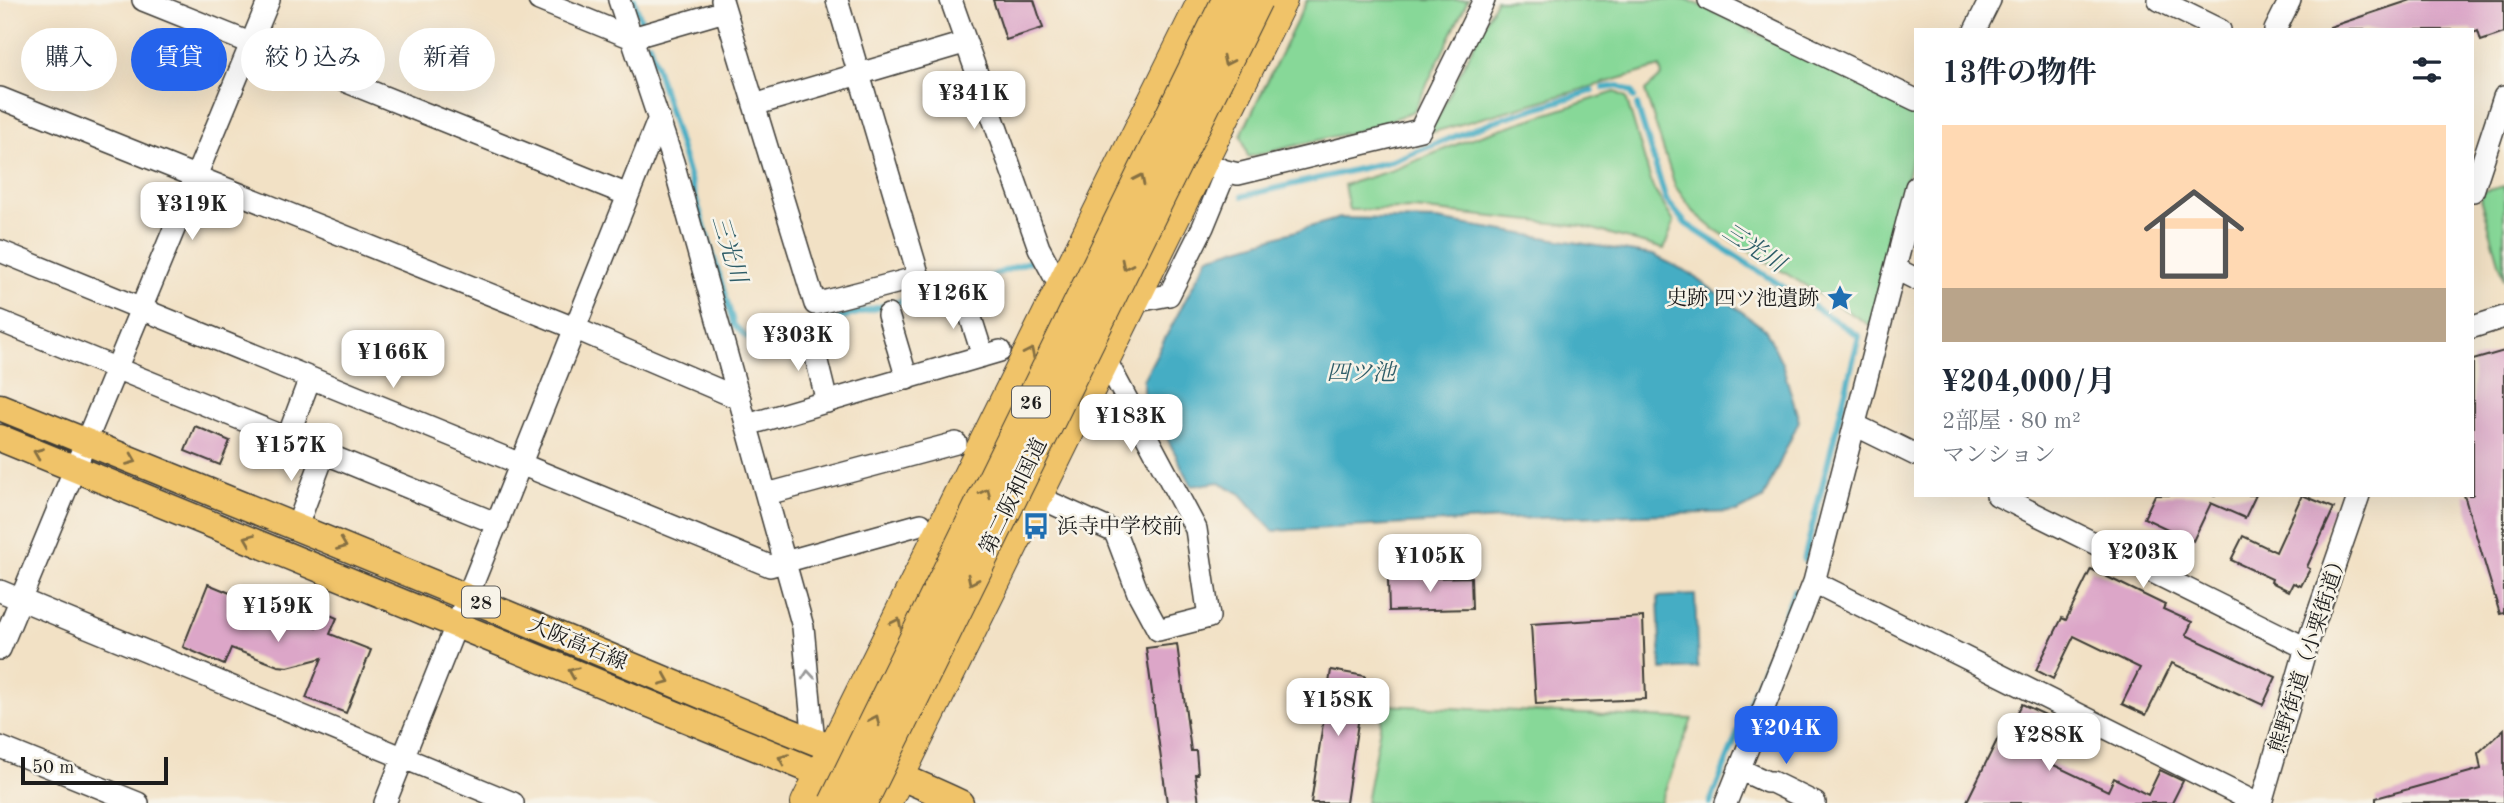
<!DOCTYPE html>
<html lang="ja">
<meta charset="utf-8">
<style>
:root{--surface:#fff;--page:#f6f6f7;--text:#1f2937;--muted:#747a83;--line:#e0e1e3;--accent:#2563eb}
body{margin:0;font-family:"Old Standard TT","Noto Serif JP",serif;background:var(--page);color:var(--text);height:100vh;display:flex;flex-direction:column;font-size:26px;white-space:nowrap}
*{box-sizing:border-box;margin:0}
p{font-size:23px;color:var(--muted)}
.icon{flex:none;width:38px;height:38px;fill:none;stroke:currentColor;stroke-width:2;stroke-linecap:round;stroke-linejoin:round}
.map{position:relative;flex:1;overflow:hidden}
.sheet{position:absolute;left:1914px;top:28px;width:560px;height:469px;display:flex;flex-direction:column;background:var(--surface);border-radius:0px;box-shadow:0 7px 28px #0002}
.sheet>*{flex:none}
.top-card{position:absolute;left:21px;top:28px;width:665px;height:63px;display:flex;gap:14px}
.scale{position:absolute;left:21px;bottom:18px;width:147px;box-sizing:border-box;padding-left:7px;border:4px solid #1c1c1c;border-top:0;font-size:19px;line-height:24px;white-space:nowrap;color:#1c1c1c;-webkit-text-stroke:5px #f7f3e8;paint-order:stroke}
.price{position:absolute;translate:-50% -60px;padding:0 16px;border-radius:14px;background:#fff;color:#222;font-size:23px;line-height:46px;filter:drop-shadow(0 2px 4px #0008)}
.price::after{content:'';position:absolute;left:50%;top:42px;width:21px;height:16px;margin-left:-10px;background:inherit;clip-path:polygon(0 0,100% 0,50% 100%)}
.price.active{background:var(--accent);color:#fff}
ul{padding:0;list-style:none}
li{display:grid;align-content:center;gap:14px;height:371px;padding:0 28px}
li+li{border-top:2px solid var(--line)}
li span{display:grid;place-items:center;height:217px;border-radius:0px;color:#555}
li>.icon{margin-inline-start:auto}
span .icon{width:126px;height:126px;fill:#fffc;stroke-width:1}
li b{font-size:30px}
h2{display:flex;justify-content:space-between;align-items:center;height:84px;padding:0 28px;font-size:30px}
.chip{padding:0 24px;border-radius:32px;background:var(--surface);box-shadow:0 7px 28px #0002;font-size:24px;line-height:63px}
.chip.active{background:var(--accent);color:#fff}
.map>svg:first-child{display:block}
.green{fill:#87d898;stroke:#527a5a;stroke-width:2}
.water{fill:#45adc4;stroke:#306470;stroke-width:2}
.lines{fill:none;stroke-linecap:round;stroke-linejoin:round}
.stream{stroke:#45adc4;stroke-width:6}
.building{fill:#dca6c8}
.minor-casing{stroke:#3c3a35;stroke-width:24}
.major-casing{stroke:#3c3a35;stroke-width:29}
.highway-casing{stroke:#3c3a35;stroke-width:32}
.minor{stroke:#fff;stroke-width:21}
.major{stroke:#f0c369;stroke-width:26}
.highway{stroke:#f0c369;stroke-width:30}
.highway-bridge-casing{stroke:#3c3a35;stroke-width:32;stroke-linecap:butt}
.highway-bridge{stroke:#f0c369;stroke-width:30}
.oneway{stroke:#867042}
.oneway2{stroke:#999}
.labels{text-anchor:middle;stroke-width:5;stroke-linejoin:round;paint-order:stroke}
.shield{fill:#f7f3e8;stroke:#5e5c59;stroke-width:2}
.shield-label{font-size:19px;font-weight:bold;fill:#1c1c1c}
.poi-label{font-size:21px;fill:#1c1c1c;stroke:#f7f3e8;text-anchor:end}
.street-label{font-size:21px;fill:#1c1c1c;stroke:#f7f3e8}
.water-label{font-size:23px;font-style:italic;fill:#2e5d68;stroke:#f7f3e8}
</style>
<div class="map">
<svg width="2504" height="803" viewBox="0 0 2504 803">
<rect width="100%" height="100%" fill="#f7f3e8"/>
<filter id="ink" filterUnits="userSpaceOnUse"><feTurbulence type="fractalNoise" baseFrequency=".0143" numOctaves="2"/><feDisplacementMap in="SourceGraphic" scale="14" xChannelSelector="R" yChannelSelector="G"/><feConvolveMatrix kernelMatrix="1 2 1 2 8 2 1 2 1" color-interpolation-filters="sRGB"/></filter>
<filter id="wash" filterUnits="userSpaceOnUse"><feTurbulence type="fractalNoise" baseFrequency=".00686" numOctaves="4" result="noise"/><feDisplacementMap in="SourceGraphic" scale="28" xChannelSelector="R" yChannelSelector="G"/><feGaussianBlur stdDeviation="1.57" result="paint"/><feColorMatrix in="noise" values="0 0 0 0 0 0 0 0 0 0 0 0 0 0 0 0 0 1.4 0 .05"/><feComposite in="paint" operator="in"/></filter>
<g filter="url(#wash)">
<rect width="100%" height="100%" fill="#f2e1c5"/>
<path class="green" d="M 1307,0 L 1468,0 L 1414,111 L 1369,128 L 1248,157 L 1241,135 Z
M 1496,0 L 1689,0 L 1916,111 L 1916,140 L 1871,326 L 1714,229 L 1694,212 L 1675,186 L 1645,91 L 1662,76 L 1660,67 L 1430,133 Z
M 1615,92 L 1626,97 L 1653,188 L 1674,222 L 1664,249 L 1582,226 L 1415,209 L 1349,210 L 1344,185 L 1393,170 L 1475,137 Z
M 2504,186 L 2504,280 L 2481,198 L 2484,191 Z
M 1384,705 L 1692,719 L 1660,803 L 1366,803 Z"/>
<path class="water" d="M 1340,218 L 1437,220 L 1653,255 L 1690,273 L 1766,330 L 1782,363 L 1799,421 L 1763,499 L 1737,512 L 1504,519 L 1273,531 L 1241,494 L 1219,482 L 1192,486 L 1143,392 L 1143,380 L 1208,257 Z
M 1695,595 L 1698,668 L 1661,670 L 1658,597 Z"/>
<g class="lines">
<path class="stream" d="M 634,0 L 644,29
M 649,43 L 734,325 L 746,337 L 758,340 L 983,279 L 1033,260
M 1604,88 L 1619,86 L 1632,92 L 1634,98
M 1637,105 L 1666,200 L 1686,224 L 1859,336 L 1804,560
M 1243,196 L 1392,161 L 1497,120 L 1592,91
M 1710,803 L 1794,591"/>
</g>
<g id="blocks">
<path class="building" d="M 993,0 L 1034,0 L 1043,28 L 1006,40 Z
M 2411,0 L 2504,0 L 2504,33 L 2481,41 L 2478,31 L 2473,33 L 2473,30 L 2331,30 L 2330,27 Z
M 2504,351 L 2504,613 L 2500,614 L 2464,495 L 2473,495 L 2473,360 Z
M 195,426 L 230,441 L 220,465 L 185,451 Z
M 2155,495 L 2256,495 L 2245,518 L 2211,503 L 2193,541 L 2144,518 Z
M 2302,495 L 2334,508 L 2307,567 L 2310,569 L 2301,586 L 2293,583 L 2289,591 L 2271,582 L 2272,579 L 2231,560 L 2243,536 L 2276,552 Z
M 2091,569 L 2165,605 L 2163,609 L 2192,622 L 2186,635 L 2276,677 L 2263,705 L 2172,663 L 2146,715 L 2122,704 L 2140,668 L 2074,636 L 2053,679 L 2036,670 L 2062,618 L 2066,620 Z
M 1471,577 L 1472,609 L 1389,611 L 1388,579 Z
M 208,584 L 316,628 L 323,612 L 337,618 L 330,634 L 371,650 L 346,713 L 306,698 L 322,658 L 288,667 L 278,666 L 231,648 L 224,665 L 183,647 Z
M 1643,617 L 1646,699 L 1536,704 L 1531,624 Z
M 1177,644 L 1191,751 L 1196,751 L 1198,774 L 1195,774 L 1199,803 L 1167,803 L 1146,648 Z
M 1331,670 L 1365,676 L 1346,803 L 1311,803 Z
M 2022,704 L 2054,719 L 2035,756 L 2108,791 L 2114,778 L 2148,795 L 2160,770 L 2183,781 L 2172,803 L 1966,803 L 2006,722 L 2011,725 Z
M 2504,729 L 2504,803 L 2376,803 L 2376,798 L 2481,769 L 2478,753 Z"/>
</g>
</g>
<g filter="url(#ink)">
<use href="#blocks" fill-opacity="0" stroke="#3c3a35" stroke-width="2"/>
<g class="lines">
<defs>
<path id="minor" d="M 143,0 L 628,195
M 539,0 L 632,38 L 725,11
M 619,0 L 673,162 L 803,627 L 814,743
M 722,0 L 815,304 L 919,277 L 837,0
M 951,0 L 1039,248 L 1066,298
M 1709,0 L 1916,100
M 2159,0 L 2220,30
M 1975,30 L 1990,0
M 2275,30 L 2290,0
M 0,98 L 574,328 L 740,399
M 754,105 L 964,43
M 1226,171 L 1238,174 L 1420,130 L 1484,0
M 2473,191 L 2504,97
M 0,251 L 770,566 L 921,524
M 1896,269 L 1916,279
M 963,293 L 983,356
M 1133,302 L 1169,295 L 1203,227 L 1226,171 L 1215,167
M 888,315 L 907,379
M 0,321 L 498,524
M 2473,327 L 2504,317
M 810,333 L 827,402
M 747,425 L 1000,351
M 1855,425 L 1916,455
M 287,439 L 310,378
M 767,494 L 956,443
M 1997,495 L 2306,648
M 1036,496 L 1115,532 L 1138,593 L 1158,630 L 1209,617 L 1196,529 L 1101,351
M 297,526 L 324,454
M 1814,582 L 2256,803
M 0,591 L 513,803
M 0,649 L 269,0
M 0,747 L 138,803
M 1739,769 L 1767,782 L 1772,782 L 1815,803
M 385,803 L 659,118
M 1726,803 L 1814,582 L 1916,187
M 2261,803 L 2306,648 L 2359,495"/>
<path id="major" d="M 0,407 C 236,502 471,598 706,697 C 790,733 877,764 960,803
M 0,438 L 838,781"/>
<path id="highway" d="M 806,803 L 1203,0
M 886,803 L 1282,0"/>
</defs>
<use href="#minor" class="minor-casing"/>
<use href="#major" class="major-casing"/>
<use href="#highway" class="highway-casing"/>
<use href="#minor" class="minor"/>
<use href="#major" class="major"/>
<use href="#highway" class="highway"/>
<defs>
<path id="highway-bridge" d="M 834,803 L 1227,0
M 862,803 L 1257,0"/>
</defs>
<use href="#highway-bridge" class="highway-bridge-casing"/>
<use href="#highway-bridge" class="highway-bridge"/>
</g>
<defs><path id="oneway-chevron" d="M-2-3.5L2.5 0L-2 3.5" fill="none" stroke-width="1.6" stroke-linecap="round" stroke-linejoin="round" transform="scale(1.75)"/></defs>
<g class="oneway">
<use href="#oneway-chevron" transform="translate(1227 61) rotate(116)"/>
<use href="#oneway-chevron" transform="translate(1140 179) rotate(-64)"/>
<use href="#oneway-chevron" transform="translate(1126 265) rotate(116)"/>
<use href="#oneway-chevron" transform="translate(1030 353) rotate(-64)"/>
<use href="#oneway-chevron" transform="translate(38 453) rotate(-158)"/>
<use href="#oneway-chevron" transform="translate(132 460) rotate(22)"/>
<use href="#oneway-chevron" transform="translate(986 493) rotate(-64)"/>
<use href="#oneway-chevron" transform="translate(249 539) rotate(-158)"/>
<use href="#oneway-chevron" transform="translate(342 545) rotate(22)"/>
<use href="#oneway-chevron" transform="translate(972 580) rotate(116)"/>
<use href="#oneway-chevron" transform="translate(897 623) rotate(-64)"/>
<use href="#oneway-chevron" transform="translate(573 672) rotate(-157)"/>
<use href="#oneway-chevron" transform="translate(665 680) rotate(23)"/>
<use href="#oneway-chevron" transform="translate(875 720) rotate(-64)"/>
<use href="#oneway-chevron" transform="translate(783 759) rotate(-157)"/>
</g>
<use class="oneway2" href="#oneway-chevron" transform="translate(808 675) rotate(-95)"/>
</g>
<defs>
<symbol id="sight-bare" viewBox="-9 -9 18 18"><path d="M0-6L1.8-2.2L6-1.7L2.9 1.2L3.7 5.4L0 3.3L-3.7 5.4L-2.9 1.2L-6-1.7L-1.8-2.2Z" fill="#1f6fb2" stroke="#f7f3e8" stroke-width="2.5" paint-order="stroke"/></symbol>
<symbol id="bus-bare" viewBox="-9 -9 18 18"><path d="M-5-6H5V4H4V6H2V4H-2V6H-4V4H-5ZM-3.5-4V0h7V-4ZM-3.5 1.2v1.5H-2V1.2ZM2 1.2v1.5H3.5V1.2Z" fill="#1f6fb2" stroke="#f7f3e8" stroke-width="2.5" paint-order="stroke"/></symbol>
</defs>
<g fill-rule="evenodd">
<use href="#sight-bare" x="1821" y="279" width="38" height="38"/>
<use href="#bus-bare" x="1017" y="507" width="38" height="38"/>
</g>
<g class="labels">
<g class="shield">
<rect x="1012" y="386.5" width="38" height="31" rx="5"/>
<rect x="462" y="586.5" width="38" height="31" rx="5"/>
</g>
<g class="shield-label">
<text x="1031" y="409">26</text>
<text x="481" y="609">28</text>
</g>
<g class="poi-label">
<text x="1819" y="305">史跡 四ツ池遺跡</text>
<text x="1057" y="533" text-anchor="start">浜寺中学校前</text>
</g>
<g class="street-label">
<text transform="translate(1013 496) rotate(-64)" y="7">第二阪和国道</text>
<text transform="translate(578 643) rotate(23)" y="7">大阪高石線</text>
<text transform="translate(2308 652) rotate(-72)" y="7">熊野街道（小栗街道）</text>
</g>
<g class="water-label">
<text transform="translate(1754 247) rotate(33)" y="8">三光川</text>
<text transform="translate(730 249) rotate(73)" y="8">三光川</text>
<text x="1361" y="380">四ツ池</text>
</g>
</g>
</svg>
<div class="scale">50 m</div>
<b class="price" style="left:974px;top:131px">¥341K</b>
<b class="price" style="left:192px;top:242px">¥319K</b>
<b class="price" style="left:953px;top:331px">¥126K</b>
<b class="price" style="left:798px;top:373px">¥303K</b>
<b class="price" style="left:393px;top:390px">¥166K</b>
<b class="price" style="left:1131px;top:454px">¥183K</b>
<b class="price" style="left:291px;top:483px">¥157K</b>
<b class="price" style="left:2143px;top:590px">¥203K</b>
<b class="price" style="left:1430px;top:594px">¥105K</b>
<b class="price" style="left:278px;top:644px">¥159K</b>
<b class="price" style="left:1338px;top:738px">¥158K</b>
<b class="price active" style="left:1786px;top:766px">¥204K</b>
<b class="price" style="left:2049px;top:773px">¥288K</b>
<div class="top-card">
<a class="chip">購入</a>
<a class="chip active">賃貸</a>
<a class="chip">絞り込み</a>
<a class="chip">新着</a>
</div>
<section class="sheet">
<h2>13件の物件<svg class="icon" aria-label="filters" viewBox="0 0 24 24"><path d="M4 7h16M4 17h16"/><circle cx="9" cy="7" r="2"/><circle cx="15" cy="17" r="2"/></svg></h2>
<ul>
<li><span style="background:linear-gradient(#ffd9b3 75%,#b9a48a 0)"><svg class="icon" aria-label="home" viewBox="0 0 24 24"><path d="M3 11l9-7 9 7M6 9v11h12V9"/></svg></span><div><b>¥204,000/月</b><p>2部屋 · 80 m²</p><p>マンション</p></div></li>
</ul>
</section>
</div>
